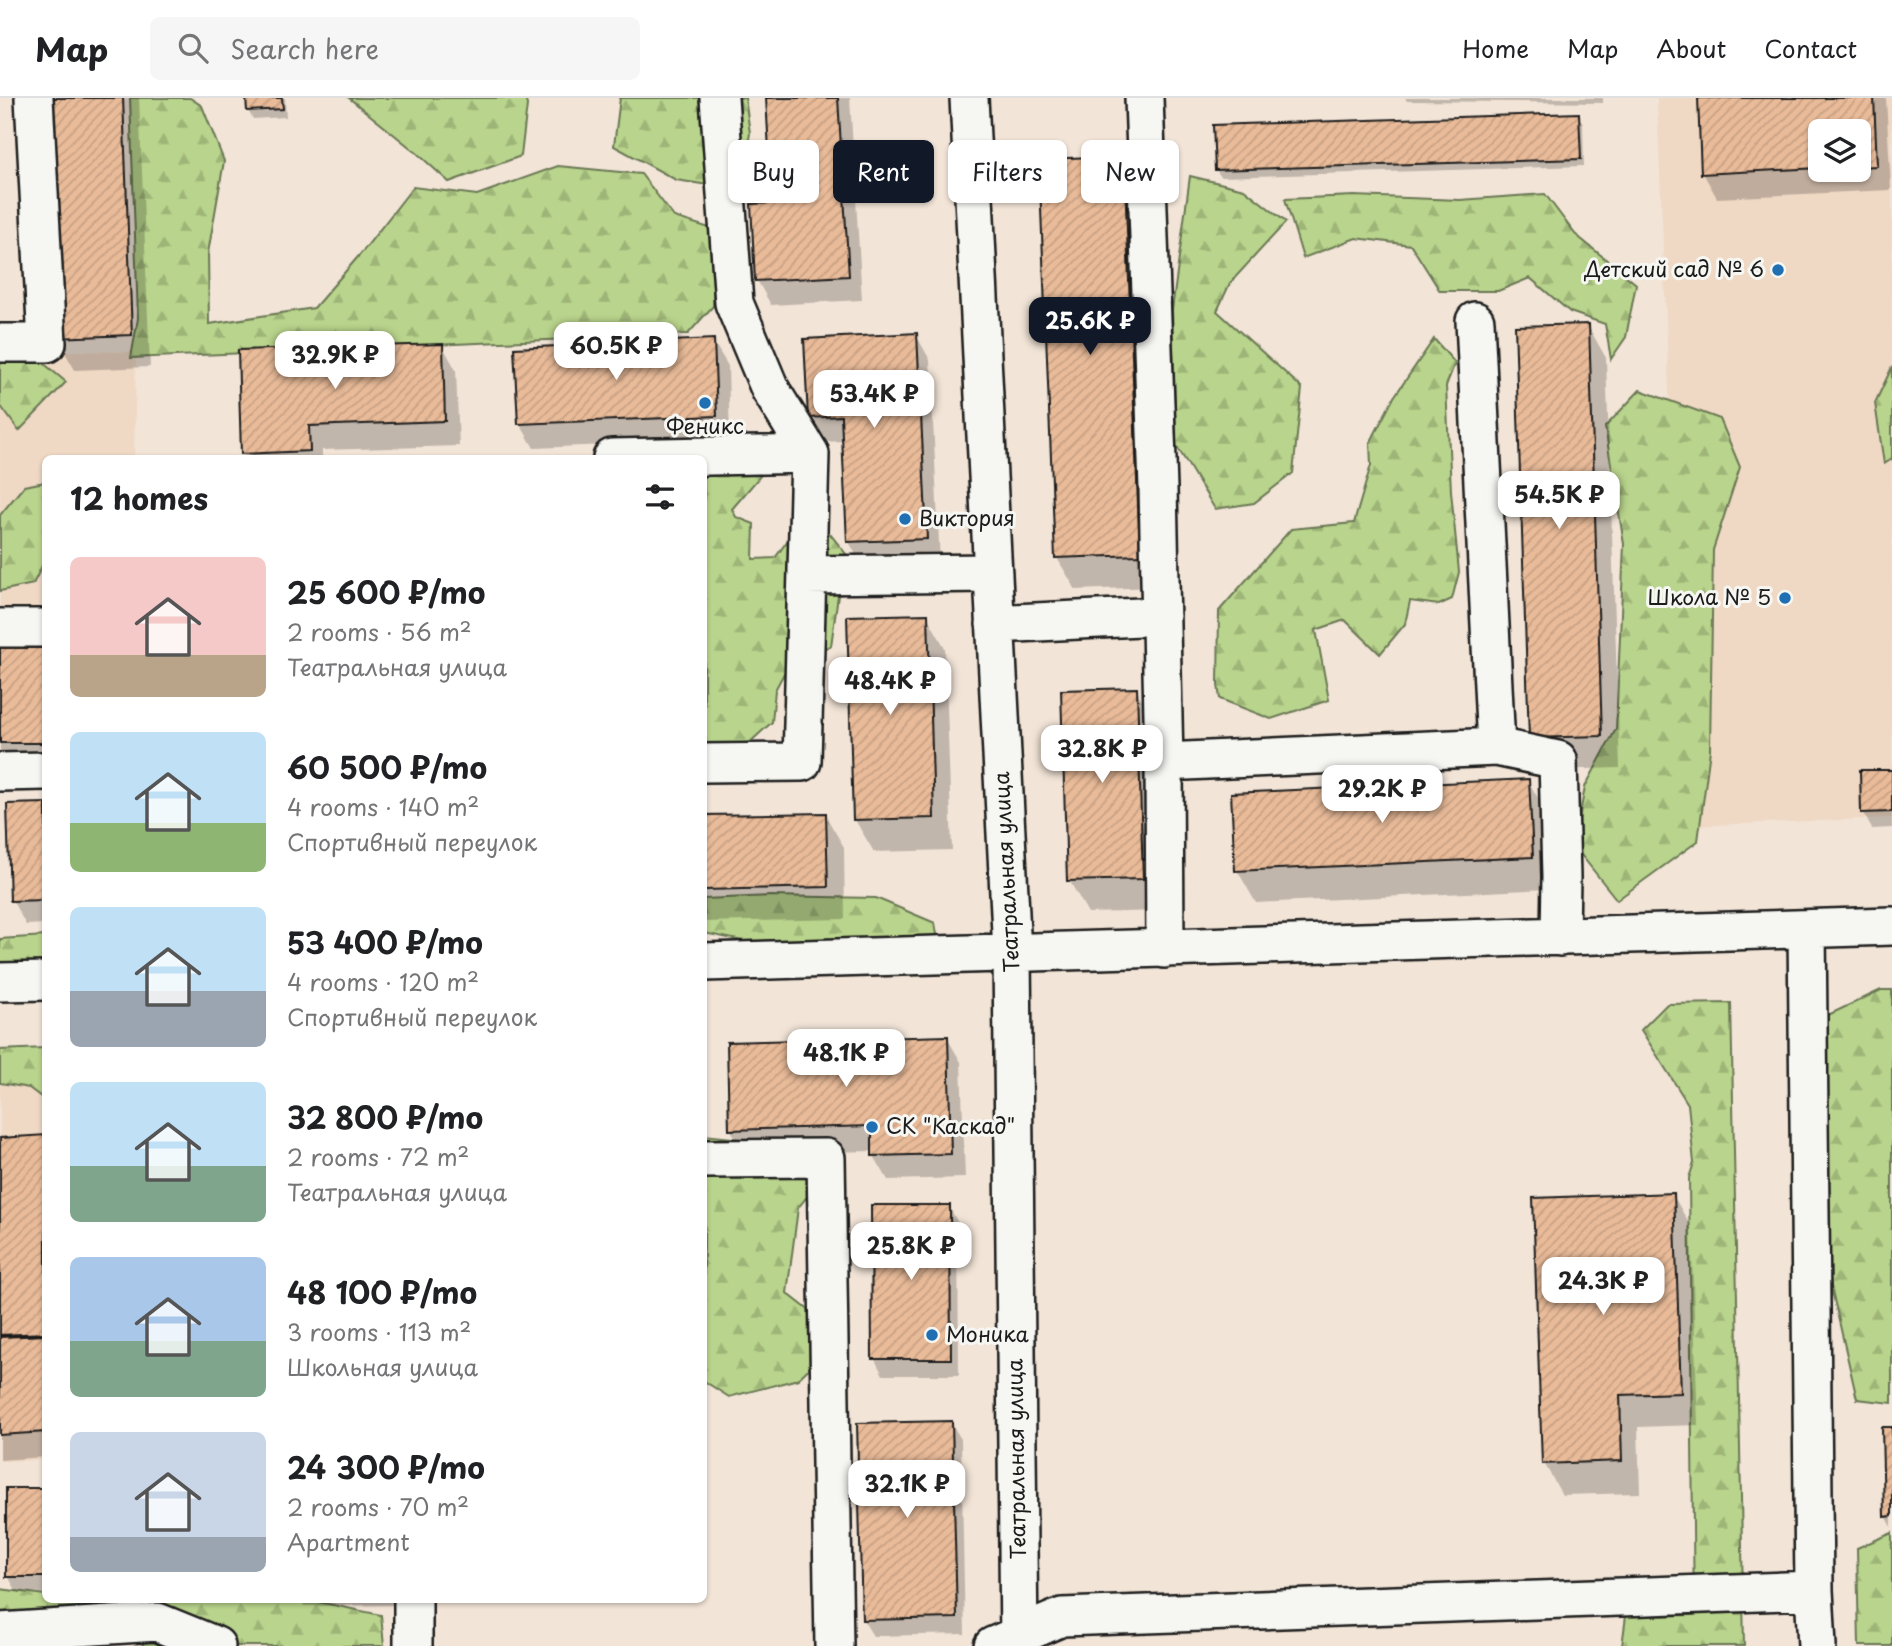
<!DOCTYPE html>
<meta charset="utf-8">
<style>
:root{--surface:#fff;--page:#f6f6f6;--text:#202124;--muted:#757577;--line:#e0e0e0;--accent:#111827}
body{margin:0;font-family:"Playpen Sans",sans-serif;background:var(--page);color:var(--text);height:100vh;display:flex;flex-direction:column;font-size:26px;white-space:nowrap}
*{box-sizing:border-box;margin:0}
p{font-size:23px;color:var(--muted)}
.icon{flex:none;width:38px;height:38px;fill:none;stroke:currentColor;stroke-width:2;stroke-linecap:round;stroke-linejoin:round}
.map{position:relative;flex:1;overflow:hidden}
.drawer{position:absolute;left:42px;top:357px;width:665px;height:1148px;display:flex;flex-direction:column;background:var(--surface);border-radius:10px;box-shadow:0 2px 5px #0004}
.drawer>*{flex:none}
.guide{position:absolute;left:728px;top:42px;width:665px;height:63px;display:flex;gap:14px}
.fabs{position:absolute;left:1808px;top:21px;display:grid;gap:14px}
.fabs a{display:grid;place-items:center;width:63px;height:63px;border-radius:10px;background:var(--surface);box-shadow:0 2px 5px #0004;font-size:35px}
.price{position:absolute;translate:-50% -60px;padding:0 16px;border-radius:14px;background:#fff;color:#222;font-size:23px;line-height:46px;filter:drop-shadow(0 2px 4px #0008)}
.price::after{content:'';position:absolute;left:50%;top:42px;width:21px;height:16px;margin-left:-10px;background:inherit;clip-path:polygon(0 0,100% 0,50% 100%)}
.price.current{background:var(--accent);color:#fff}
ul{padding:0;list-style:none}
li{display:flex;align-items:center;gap:21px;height:175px;padding:0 28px}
li span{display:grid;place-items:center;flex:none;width:196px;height:140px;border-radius:10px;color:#555}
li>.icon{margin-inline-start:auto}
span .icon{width:84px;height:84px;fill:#fffc;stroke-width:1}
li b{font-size:30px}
h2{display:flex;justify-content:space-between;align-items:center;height:84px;padding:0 28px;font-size:30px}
.tag{padding:0 24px;border-radius:10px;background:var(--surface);box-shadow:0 2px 5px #0004;font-size:24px;line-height:63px}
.tag.current{background:var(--accent);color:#fff}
header{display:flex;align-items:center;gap:42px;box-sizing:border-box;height:98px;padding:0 35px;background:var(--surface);border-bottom:2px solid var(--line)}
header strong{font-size:33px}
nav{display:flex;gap:38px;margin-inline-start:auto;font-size:24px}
.search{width:490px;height:63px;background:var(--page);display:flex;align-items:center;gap:18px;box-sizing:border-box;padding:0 24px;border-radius:10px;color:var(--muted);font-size:26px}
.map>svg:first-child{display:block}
.built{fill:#efd8c4;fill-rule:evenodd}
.forest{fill:url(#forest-firs);stroke:#6a7854;stroke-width:2}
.shadow{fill:#0003;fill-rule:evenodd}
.building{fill:url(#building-hatch);stroke:#1c1c1c;stroke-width:2}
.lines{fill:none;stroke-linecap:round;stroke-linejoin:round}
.minor-casing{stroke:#1c1c1c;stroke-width:42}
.minor{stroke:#f6f6f2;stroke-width:37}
.poi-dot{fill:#1f6fb2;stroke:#f6f6f2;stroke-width:2.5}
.labels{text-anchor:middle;stroke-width:6;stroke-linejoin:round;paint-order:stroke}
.poi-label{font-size:21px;fill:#1c1c1c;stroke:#f6f6f2;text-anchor:start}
.street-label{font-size:21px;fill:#1c1c1c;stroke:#f6f6f2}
</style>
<header>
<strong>Map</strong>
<div class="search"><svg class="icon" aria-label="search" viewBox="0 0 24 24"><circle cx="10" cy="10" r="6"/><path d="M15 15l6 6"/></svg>Search here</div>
<nav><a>Home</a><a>Map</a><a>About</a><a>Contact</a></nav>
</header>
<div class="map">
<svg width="1892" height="1548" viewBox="0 0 1892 1548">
<defs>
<pattern id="forest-firs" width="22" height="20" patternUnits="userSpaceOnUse" patternTransform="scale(1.75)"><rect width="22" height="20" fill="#b9d48c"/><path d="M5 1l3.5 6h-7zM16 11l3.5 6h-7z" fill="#9eb578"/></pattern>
<pattern id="building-hatch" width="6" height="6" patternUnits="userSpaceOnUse" patternTransform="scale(1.75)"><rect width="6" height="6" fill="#e9bb99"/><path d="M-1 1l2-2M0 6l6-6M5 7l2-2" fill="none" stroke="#c7a083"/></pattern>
</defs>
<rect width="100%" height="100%" fill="#f2e4d7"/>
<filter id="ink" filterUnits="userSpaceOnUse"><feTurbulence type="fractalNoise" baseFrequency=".0143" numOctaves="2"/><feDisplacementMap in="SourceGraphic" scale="14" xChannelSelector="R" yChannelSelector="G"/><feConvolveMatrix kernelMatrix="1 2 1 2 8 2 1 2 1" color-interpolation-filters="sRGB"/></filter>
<g filter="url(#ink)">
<path class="built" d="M 1657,0 L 1892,0 L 1892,720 L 1687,728 ZM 1820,33 L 1858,33 L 1858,72 L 1820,72 Z
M 0,252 L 136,254 L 134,360 L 46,360 L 45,512 L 0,511 Z
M 45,963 L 45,1362 L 0,1363 L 0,964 Z"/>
<path class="forest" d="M 130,0 L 190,0 L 202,8 L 224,63 L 208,155 L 209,226 L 314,210 L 363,153 L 413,89 L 477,97 L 558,68 L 641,76 L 674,119 L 716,132 L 713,208 L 688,236 L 131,260 L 138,220 Z
M 349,0 L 525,0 L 527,7 L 521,58 L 449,84 L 418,56 Z
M 620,0 L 745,0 L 750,35 L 741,92 L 676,82 L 614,48 Z
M 1190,78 L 1244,91 L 1286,124 L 1230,185 L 1217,213 L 1302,290 L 1293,375 L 1254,405 L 1215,411 L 1176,347 L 1172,212 Z
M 1545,96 L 1575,136 L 1636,186 L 1626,239 L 1611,261 L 1605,226 L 1570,214 L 1530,180 L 1498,193 L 1440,193 L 1411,147 L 1356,140 L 1303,160 L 1285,101 L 1354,98 L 1460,102 Z
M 0,234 L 11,238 L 66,284 L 19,333 L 0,307 Z
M 1434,241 L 1455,265 L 1446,288 L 1451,393 L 1459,474 L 1452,501 L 1439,507 L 1410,503 L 1405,526 L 1380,556 L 1345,522 L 1316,532 L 1329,602 L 1271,621 L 1220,601 L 1218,587 L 1219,513 L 1291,431 L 1354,425 L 1371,367 L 1370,345 L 1394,299 Z
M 1892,269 L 1892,361 L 1884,366 L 1875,305 Z
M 1640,292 L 1720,321 L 1740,369 L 1713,452 L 1710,652 L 1698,743 L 1617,802 L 1574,748 L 1585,689 L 1616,631 L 1624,446 L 1605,329 Z
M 728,335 L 745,338 L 759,352 L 761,377 L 732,411 L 736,419 L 754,426 L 753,461 L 775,460 L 810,411 L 850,461 L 859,490 L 838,497 L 831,548 L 791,562 L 775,592 L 772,624 L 747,647 L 704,651 L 704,360 Z
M 45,384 L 45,462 L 33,486 L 0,493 L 0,417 L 24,388 Z
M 770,798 L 876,800 L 935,825 L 938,842 L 762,847 L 704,835 L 704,801 Z
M 45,838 L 45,866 L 0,867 L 0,841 Z
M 1881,892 L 1892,892 L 1892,1305 L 1857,1301 L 1824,1158 L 1826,918 Z
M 1731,905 L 1744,1548 L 1622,1548 L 1626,1518 L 1694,1517 L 1689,1080 L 1694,1065 L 1688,1006 L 1641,932 L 1667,906 Z
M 45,950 L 45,1002 L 29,990 L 0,985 L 0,952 Z
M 704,1037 L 844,1052 L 798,1110 L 787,1195 L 842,1238 L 798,1281 L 729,1299 L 704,1283 Z
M 1892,1435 L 1892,1548 L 1859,1548 L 1857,1450 Z
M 0,1491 L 45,1497 L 46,1502 L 84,1502 L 98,1514 L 0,1548 Z
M 162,1502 L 309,1502 L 381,1517 L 384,1548 L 142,1548 Z"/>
<path class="shadow" d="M 47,0 L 139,0 L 150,269 L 75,272 L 56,239 Z
M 247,0 L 285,0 L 286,19 L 253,21 L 248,13 Z
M 768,0 L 850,0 L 862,202 L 771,207 L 757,182 L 774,106 Z
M 1405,0 L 1603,0 L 1603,5 L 1407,3 Z
M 1700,0 L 1886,0 L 1891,92 L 1717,100 L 1703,75 ZM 1820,33 L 1858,33 L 1858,72 L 1820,72 Z
M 1578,17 L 1583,25 L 1584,68 L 1221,79 L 1216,72 Z
M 1123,60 L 1141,92 L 1157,489 L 1076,492 L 1057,460 Z
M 1588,228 L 1606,260 L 1620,670 L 1549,672 L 1531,640 Z
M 916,237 L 930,262 L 940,465 L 863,469 L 849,444 L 844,343 L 824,344 L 810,319 Z
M 713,243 L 728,268 L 730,342 L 534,350 L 520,326 Z
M 442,247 L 456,272 L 459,348 L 322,352 L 322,360 L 246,360 L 243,355 Z
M 927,518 L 945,550 L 952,752 L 874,754 L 855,722 Z
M 46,546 L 46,669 L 0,670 L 0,547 Z
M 1136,592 L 1155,624 L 1161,813 L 1088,815 L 1069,782 Z
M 1892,673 L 1892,730 L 1872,731 L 1863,715 Z
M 1528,683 L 1547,715 L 1550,791 L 1256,805 L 1237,772 Z
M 46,707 L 46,826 L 26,827 L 12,802 Z
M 825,717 L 844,749 L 845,821 L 704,824 L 704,719 Z
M 947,940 L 961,964 L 965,1080 L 888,1082 L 874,1058 L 874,1053 L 745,1056 L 731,1032 Z
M 46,1039 L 46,1359 L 0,1362 L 0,1042 Z
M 1673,1097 L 1691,1129 L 1698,1327 L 1638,1329 L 1640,1395 L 1562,1397 L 1544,1365 Z
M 949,1108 L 958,1125 L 959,1277 L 883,1277 L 874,1260 Z
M 951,1325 L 961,1341 L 965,1536 L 873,1538 L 863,1522 Z
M 1892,1330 L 1892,1429 L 1886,1418 Z
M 46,1392 L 46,1495 L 17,1494 L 8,1478 Z
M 300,1502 L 400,1502 L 400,1507 L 304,1508 Z"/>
<path class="building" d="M 45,0 L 123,0 L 132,237 L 54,240 Z
M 246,0 L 282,0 L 283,11 L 247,13 Z
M 766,0 L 838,0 L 849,178 L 755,183 L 751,106 L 772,105 Z
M 1698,0 L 1874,0 L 1877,68 L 1858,69 L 1858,33 L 1820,33 L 1820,70 L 1701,76 Z
M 1579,15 L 1581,61 L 1215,72 L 1213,27 Z
M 1124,58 L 1140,457 L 1055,460 L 1039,61 Z
M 1589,226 L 1602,638 L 1529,640 L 1515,228 Z
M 917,235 L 927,441 L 847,444 L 841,318 L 808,320 L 804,241 Z
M 714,241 L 717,318 L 518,326 L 514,250 Z
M 443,246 L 445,323 L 309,328 L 310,353 L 241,356 L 238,252 Z
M 928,516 L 934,720 L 853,722 L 847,518 Z
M 0,545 L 46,545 L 46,645 L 0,645 Z
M 1137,590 L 1143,781 L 1067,783 L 1061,592 Z
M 1860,672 L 1892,672 L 1892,714 L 1861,715 Z
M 1529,681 L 1533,759 L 1235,773 L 1231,695 Z
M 46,705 L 46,802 L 10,803 L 7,706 Z
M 826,715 L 828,789 L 704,792 L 704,717 Z
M 948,938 L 951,1056 L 872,1058 L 872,1028 L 729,1032 L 727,944 Z
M 46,1037 L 46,1237 L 0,1239 L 0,1040 Z
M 1674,1095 L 1681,1295 L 1620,1297 L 1622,1363 L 1542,1366 L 1533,1100 Z
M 871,1107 L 950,1107 L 951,1261 L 872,1261 Z
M 46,1235 L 46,1334 L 0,1337 L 0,1237 Z
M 952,1323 L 957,1520 L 862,1522 L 857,1325 Z
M 1882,1329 L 1892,1329 L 1892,1418 L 1884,1419 Z
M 6,1390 L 46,1390 L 46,1479 L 6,1479 Z"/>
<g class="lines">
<defs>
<path id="minor" d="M 969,0 L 1012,855 L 1019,1548
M 1144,0 L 1158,390 L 1164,664
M 1475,223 L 1496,649 L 1558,662 L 1561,779 L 1560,839
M 0,245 L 47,245 L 34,0
M 612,360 L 810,356
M 807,477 L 993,475
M 995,526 L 1161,518
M 0,530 L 46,530
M 704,665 L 802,664 L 810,356 L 770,291 L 734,205 L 719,0
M 0,674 L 46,673
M 1807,831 L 1814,1492 L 1817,1548
M 1165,851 L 1164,664 L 1496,649
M 704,864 L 1892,828
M 0,884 L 46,883
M 704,1061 L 826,1060 L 834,1548
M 413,1502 L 413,1548
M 0,1534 L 157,1524 L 216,1548
M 993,1548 L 1062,1519 L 1814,1492"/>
</defs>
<use href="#minor" class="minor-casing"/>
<use href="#minor" class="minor"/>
</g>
</g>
<g class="poi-dot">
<circle cx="1778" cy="172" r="7"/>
<circle cx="705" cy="305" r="7"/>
<circle cx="905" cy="421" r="7"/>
<circle cx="1785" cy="500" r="7"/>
<circle cx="872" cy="1029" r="7"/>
<circle cx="932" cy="1237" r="7"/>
</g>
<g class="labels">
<g class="poi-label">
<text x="1764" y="179" text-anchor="end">Детский сад № 6</text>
<text x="705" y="336" text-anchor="middle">Феникс</text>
<text x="919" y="428">Виктория</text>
<text x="1771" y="507" text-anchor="end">Школа № 5</text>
<text x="886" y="1036">СК "Каскад"</text>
<text x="946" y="1244">Моника</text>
</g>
<g class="street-label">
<text transform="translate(1007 774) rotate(-93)" y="7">Театральная улица</text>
<text transform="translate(1017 1361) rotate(-91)" y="7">Театральная улица</text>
</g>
</g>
</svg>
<div class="fabs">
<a><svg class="icon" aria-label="layers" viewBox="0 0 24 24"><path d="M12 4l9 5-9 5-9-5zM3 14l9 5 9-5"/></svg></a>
</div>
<b class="price current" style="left:1090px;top:259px">25.6K ₽</b>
<b class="price" style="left:616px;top:284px">60.5K ₽</b>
<b class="price" style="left:335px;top:293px">32.9K ₽</b>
<b class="price" style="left:874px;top:332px">53.4K ₽</b>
<b class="price" style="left:1559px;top:433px">54.5K ₽</b>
<b class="price" style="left:890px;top:619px">48.4K ₽</b>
<b class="price" style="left:1102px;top:687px">32.8K ₽</b>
<b class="price" style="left:1382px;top:727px">29.2K ₽</b>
<b class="price" style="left:846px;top:991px">48.1K ₽</b>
<b class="price" style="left:911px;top:1184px">25.8K ₽</b>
<b class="price" style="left:1603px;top:1219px">24.3K ₽</b>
<b class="price" style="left:907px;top:1422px">32.1K ₽</b>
<div class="guide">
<a class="tag">Buy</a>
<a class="tag current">Rent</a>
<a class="tag">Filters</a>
<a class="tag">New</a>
</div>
<section class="drawer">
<h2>12 homes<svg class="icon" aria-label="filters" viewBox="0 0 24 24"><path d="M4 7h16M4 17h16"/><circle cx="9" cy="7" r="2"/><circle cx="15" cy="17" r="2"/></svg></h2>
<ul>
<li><span style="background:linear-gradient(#f6c9c9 70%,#b9a48a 0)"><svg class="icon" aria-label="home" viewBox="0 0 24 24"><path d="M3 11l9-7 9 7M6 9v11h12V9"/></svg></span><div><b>25 600 ₽/mo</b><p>2 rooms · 56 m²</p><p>Театральная улица</p></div></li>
<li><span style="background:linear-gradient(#bfe0f5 65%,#8fb573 0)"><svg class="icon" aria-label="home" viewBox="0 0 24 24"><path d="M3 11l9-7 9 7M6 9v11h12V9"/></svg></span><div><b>60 500 ₽/mo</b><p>4 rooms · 140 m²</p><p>Спортивный переулок</p></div></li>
<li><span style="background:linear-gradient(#bfe0f5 60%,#9aa5b1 0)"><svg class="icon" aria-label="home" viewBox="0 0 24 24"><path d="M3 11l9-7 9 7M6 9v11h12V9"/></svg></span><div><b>53 400 ₽/mo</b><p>4 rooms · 120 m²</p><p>Спортивный переулок</p></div></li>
<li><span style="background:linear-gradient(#bfe0f5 60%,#7fa58c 0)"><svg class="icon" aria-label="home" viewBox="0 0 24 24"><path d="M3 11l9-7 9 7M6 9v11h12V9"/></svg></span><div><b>32 800 ₽/mo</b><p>2 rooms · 72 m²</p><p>Театральная улица</p></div></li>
<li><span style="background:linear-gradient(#a9c7e8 60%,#7fa58c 0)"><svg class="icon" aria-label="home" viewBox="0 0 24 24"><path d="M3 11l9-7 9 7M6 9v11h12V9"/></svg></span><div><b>48 100 ₽/mo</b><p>3 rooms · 113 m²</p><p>Школьная улица</p></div></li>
<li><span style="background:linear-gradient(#c9d6e8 75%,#9aa5b1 0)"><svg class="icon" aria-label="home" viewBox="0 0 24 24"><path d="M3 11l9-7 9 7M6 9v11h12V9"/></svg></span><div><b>24 300 ₽/mo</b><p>2 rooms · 70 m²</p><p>Apartment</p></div></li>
</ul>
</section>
</div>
